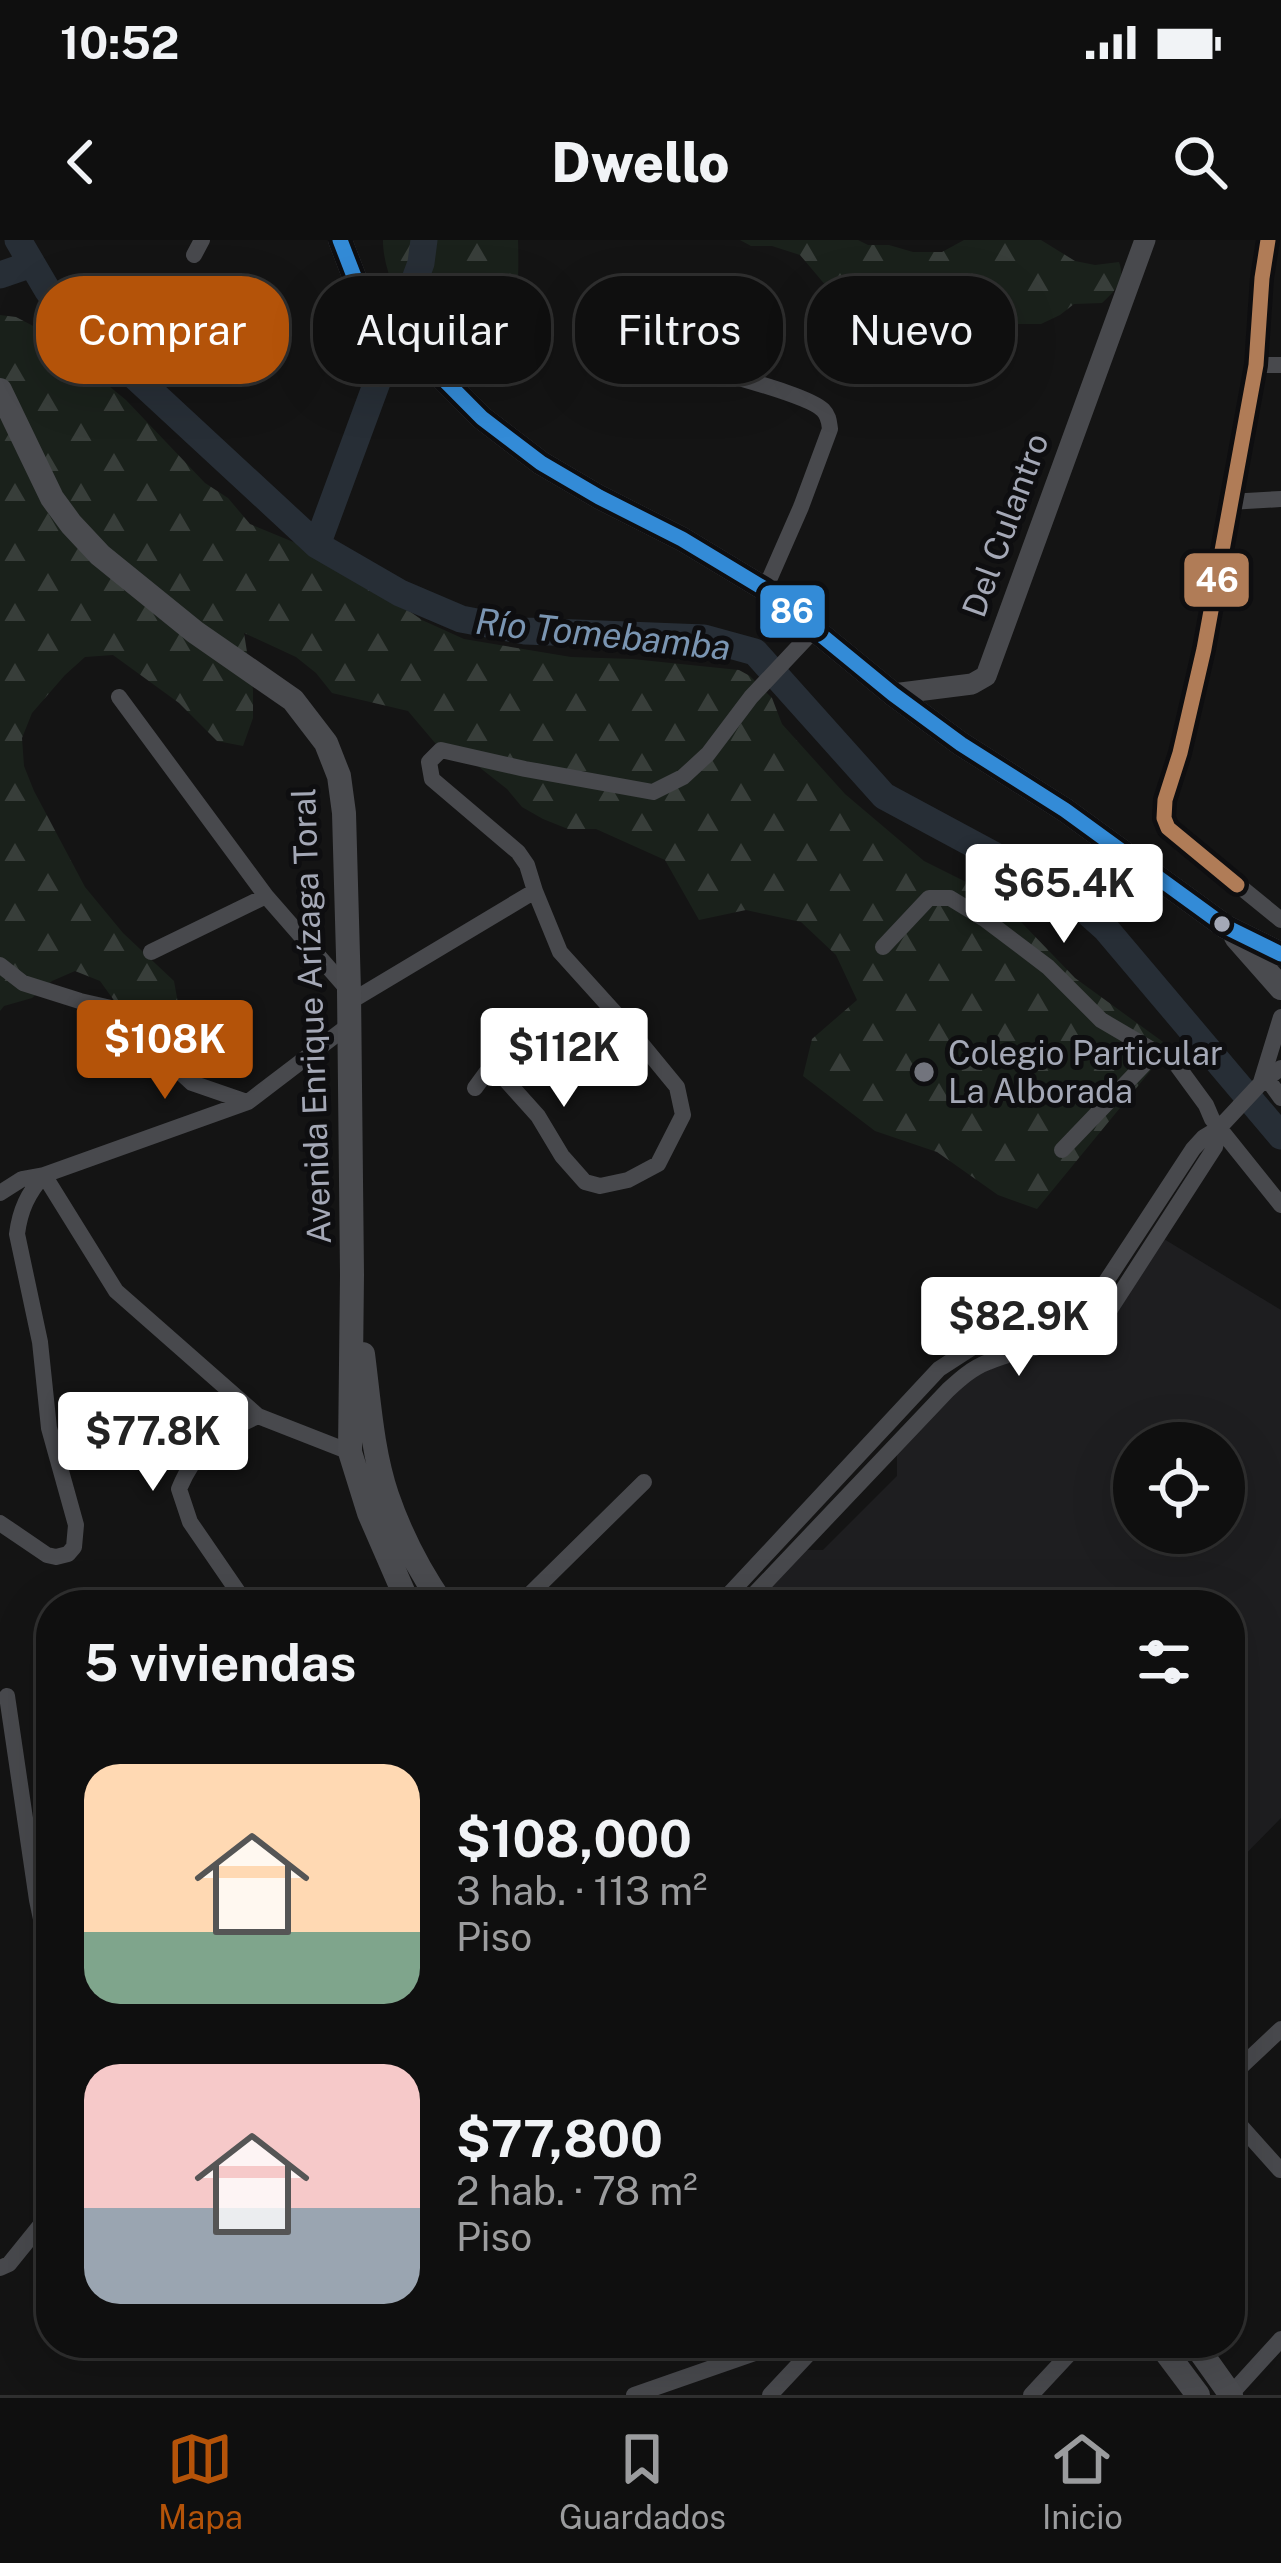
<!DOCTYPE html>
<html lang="es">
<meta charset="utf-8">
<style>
:root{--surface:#0f0f0f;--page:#1d1d1d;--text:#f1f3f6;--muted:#9b9c9e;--line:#2f2f2f;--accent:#b45309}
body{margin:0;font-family:"Public Sans",sans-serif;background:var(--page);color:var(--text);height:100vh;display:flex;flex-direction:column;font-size:45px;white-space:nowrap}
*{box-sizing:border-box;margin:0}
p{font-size:39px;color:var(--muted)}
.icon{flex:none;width:66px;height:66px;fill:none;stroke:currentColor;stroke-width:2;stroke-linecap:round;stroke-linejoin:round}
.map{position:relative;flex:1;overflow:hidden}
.details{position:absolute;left:36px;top:1350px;width:1209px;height:768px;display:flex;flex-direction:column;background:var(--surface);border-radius:48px;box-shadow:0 12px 48px #0002,0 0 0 3px var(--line)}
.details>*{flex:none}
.guide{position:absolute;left:36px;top:36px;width:1209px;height:108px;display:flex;gap:24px}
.tools{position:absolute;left:1113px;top:1182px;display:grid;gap:24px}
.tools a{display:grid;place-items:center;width:132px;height:132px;border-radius:50%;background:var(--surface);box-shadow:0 12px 48px #0002,0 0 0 3px var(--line);font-size:60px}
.price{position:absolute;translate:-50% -102px;padding:0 27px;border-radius:12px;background:#fff;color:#222;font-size:39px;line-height:78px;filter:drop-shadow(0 3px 6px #0008)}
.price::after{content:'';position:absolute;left:50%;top:72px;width:36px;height:27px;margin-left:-18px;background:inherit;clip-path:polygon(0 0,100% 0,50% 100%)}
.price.on{background:var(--accent);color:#fff}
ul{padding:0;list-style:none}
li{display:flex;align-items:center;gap:36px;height:300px;padding:0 48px}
li span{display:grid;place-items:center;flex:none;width:336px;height:240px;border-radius:36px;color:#555}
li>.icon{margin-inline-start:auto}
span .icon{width:144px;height:144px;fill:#fffc;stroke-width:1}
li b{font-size:51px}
h2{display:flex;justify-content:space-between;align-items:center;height:144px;padding:0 48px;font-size:51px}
.pill{padding:0 42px;border-radius:48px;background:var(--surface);box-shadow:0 12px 48px #0002,0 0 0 3px var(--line);font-size:42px;line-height:108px}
.pill.on{background:var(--accent);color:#fff}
.status{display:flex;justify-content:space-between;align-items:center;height:84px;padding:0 60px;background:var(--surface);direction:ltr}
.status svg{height:33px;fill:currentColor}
header{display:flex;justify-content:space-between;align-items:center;height:156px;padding:0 48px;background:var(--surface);font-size:54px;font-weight:800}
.dock{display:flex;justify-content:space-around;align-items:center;height:168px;border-top:3px solid var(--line);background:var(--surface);font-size:33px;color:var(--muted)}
.dock a{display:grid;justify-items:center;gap:6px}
.dock .on{color:var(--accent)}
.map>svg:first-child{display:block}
.built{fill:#1e1e20;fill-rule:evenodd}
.forest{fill:url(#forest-firs)}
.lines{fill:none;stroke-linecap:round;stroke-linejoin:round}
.river{stroke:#272e36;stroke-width:27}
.minor{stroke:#48494d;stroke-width:16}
.tertiary{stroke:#48494d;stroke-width:21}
.primary{stroke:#4a4b4f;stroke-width:24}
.bus-1-casing{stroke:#0e0e10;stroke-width:24}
.bus-2-casing{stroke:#0e0e10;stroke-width:24}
.bus-1{stroke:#338bd7;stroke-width:15}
.bus-2{stroke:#b07c57;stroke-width:15}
.bus-dot{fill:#a4a8b6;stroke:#0e0e10;stroke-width:4.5}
.poi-dot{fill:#72747d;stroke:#0e0e10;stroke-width:4.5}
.labels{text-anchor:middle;stroke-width:10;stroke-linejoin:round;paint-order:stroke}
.street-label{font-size:33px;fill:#a4a8b6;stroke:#0e0e10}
.poi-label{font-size:33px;fill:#a4a8b6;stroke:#0e0e10;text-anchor:start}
.water-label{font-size:36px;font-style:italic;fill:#7a95b2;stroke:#0e0e10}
.line-badge{stroke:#0e0e10;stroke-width:4.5}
.badge-label{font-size:33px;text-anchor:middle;font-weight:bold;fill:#fff}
</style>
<div class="status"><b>10:52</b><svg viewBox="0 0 49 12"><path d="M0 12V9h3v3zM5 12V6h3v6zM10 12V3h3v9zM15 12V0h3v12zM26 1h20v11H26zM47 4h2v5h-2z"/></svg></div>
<header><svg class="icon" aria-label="back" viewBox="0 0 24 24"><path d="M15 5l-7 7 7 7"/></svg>Dwello<svg class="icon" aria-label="search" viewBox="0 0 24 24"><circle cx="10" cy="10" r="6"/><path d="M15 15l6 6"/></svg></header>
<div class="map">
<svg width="1281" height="2155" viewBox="0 0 1281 2155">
<defs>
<pattern id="forest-firs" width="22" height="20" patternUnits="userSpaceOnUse" patternTransform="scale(3)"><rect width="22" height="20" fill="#1a211b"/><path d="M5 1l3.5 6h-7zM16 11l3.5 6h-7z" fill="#383e3a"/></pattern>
</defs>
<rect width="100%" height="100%" fill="#141414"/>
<path class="built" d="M 1164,999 L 1281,1070 L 1281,1578 L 1230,1630 L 1230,1365 L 747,1365 L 795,1310 L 823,1310 L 897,1236 L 897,1210 L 959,1148 L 983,1130 L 1073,1107 L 1120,1067 ZM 1134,1203 L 1224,1203 L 1224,1293 L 1134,1293 Z"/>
<path class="forest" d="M 383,0 L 518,0 C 519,37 519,72 502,107 L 487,113 L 468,114 L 407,85 C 399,56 383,31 383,0 Z
M 740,0 L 858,0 L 868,5 L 889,5 L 913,12 L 942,12 L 964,0 L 1041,0 L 1075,21 L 1095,25 L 1119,22 C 1126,41 1115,51 1102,63 L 1074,64 L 1060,75 L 1041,84 L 977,84 L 966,87 L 904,78 L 885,73 L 877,66 L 863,69 L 843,66 L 800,15 L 772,6 L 751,6 Z
M 0,75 L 16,77 L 39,89 L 126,160 L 205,243 L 228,258 L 250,284 L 337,320 L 422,380 L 464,399 L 571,417 L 632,419 L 739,430 L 750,436 L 772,458 L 782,484 L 845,554 L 924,621 L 998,658 L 1075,738 L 1170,807 L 1037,969 L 998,955 L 937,912 L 875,891 L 803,836 L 812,799 L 857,760 L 836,715 L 801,682 L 746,670 L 699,680 L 665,620 L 596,589 L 568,589 L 543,579 L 522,567 L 507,549 L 460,512 L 441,510 L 408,471 L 332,453 L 316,433 L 296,417 L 244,393 L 253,450 L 253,478 L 243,506 L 217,501 L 179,463 L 113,415 L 85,417 L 65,435 L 32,473 L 22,498 L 24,526 L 34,551 L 85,647 L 123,693 L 174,741 L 179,769 L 159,786 L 131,784 L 100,741 L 75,731 L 52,741 L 32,758 L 4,766 L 0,771 Z"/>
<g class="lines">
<path class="river" d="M 18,0 L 48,51 L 102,106 L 317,305 L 400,353 L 461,379 L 525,391 L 704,398 L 755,412 L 884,556 L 1068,655 L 1106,689 L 1281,896
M 0,35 L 32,24
M 317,305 L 421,23 L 424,0"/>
<path class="minor" d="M 1268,0 L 1262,38 L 1256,125 L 1204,409 L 1180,513 L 1165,560 L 1164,578 L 1168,588 L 1281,680
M 194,15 L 202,0
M 1256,125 L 1281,125
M 719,132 C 741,139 809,156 823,170 C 829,176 829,182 830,189 L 801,267 L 765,349
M 1229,262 L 1281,259
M 119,457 L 266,656 L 349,751
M 883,707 L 929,658 L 950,658 L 986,680 L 1048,727 L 1101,780 L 1176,824 L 1206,865 L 1212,879 L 1281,965
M 151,712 L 266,656
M 0,725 L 23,743 L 80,761 L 142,775 L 160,792 L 179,831 L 192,843 L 247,862
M 348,763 L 535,651 L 527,625 L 518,612 L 432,539 L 429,522 L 441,510 L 525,529 L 653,552 L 683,537 L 708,514 L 751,457 L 815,389
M 1268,840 L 1281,858
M 1261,842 L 1281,777
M 475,848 L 486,833 L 503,837 L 538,876 L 562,916 L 585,942 L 600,946 L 628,940 L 658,924 L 683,875 L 677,847 L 626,785 L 560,712 L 535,651
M 1062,910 L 1156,812
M 0,953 L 22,939 L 44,935 L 248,862 L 349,785
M 0,1283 L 47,1315 L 56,1317 L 68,1314 L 74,1307 L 76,1285 L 49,1188 L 40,1102 L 17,994 C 20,970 28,953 44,935 L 116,1051 L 258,1176 L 350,1212
M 247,1365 L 190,1282 L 179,1249 C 196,1208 217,1194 258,1176
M 519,1365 L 644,1242
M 719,1365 L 939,1129 L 973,1107 L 1059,1082 L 1090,1066 L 1193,909 L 1204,897 L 1219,888 L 1261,843 L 1281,828
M 744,1365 L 948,1150 C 960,1139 972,1128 988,1122 C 1037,1102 1070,1110 1111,1068 L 1215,907 L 1219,888
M 7,1456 L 37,1660 L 51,1726
M 1230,1837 L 1281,1789
M 1230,1874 L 1280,1930
M 0,2028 L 9,2024 L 51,1972
M 1231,2154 L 1281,2099
M 634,2155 L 775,2106 L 916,2106 L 1071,2112 L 1146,2103
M 770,2155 L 815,2107
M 1031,2155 L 1071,2112"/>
<path class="tertiary" d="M 893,454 L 972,444 L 986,436 L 1145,0"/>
<path class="primary" d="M 340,0 L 362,57 L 482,178 L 541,223 L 599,257 L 682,299 L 765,349 L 893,454 L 961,504 L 1065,570 L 1226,687 L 1281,714
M 0,150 L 52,258 L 71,284 L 100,315 L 195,392 L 293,460 L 326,503 L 339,536 L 344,573 L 349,751 L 352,1035 L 350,1212 L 369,1273 L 409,1365
M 1236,697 L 1281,748
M 363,1114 C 369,1160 372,1211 387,1255 C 400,1293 420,1332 443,1365
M 1159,2103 L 1198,2155
M 1194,2103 L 1231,2155"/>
<defs>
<path id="bus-1" d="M 340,0 L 362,57 L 482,178 L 541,223 L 599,257 L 682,299 L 765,349 L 893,454 L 961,504 L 1065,570 L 1226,687 L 1281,714"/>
<path id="bus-2" d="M 1237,645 L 1168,588 L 1164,578 L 1165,560 L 1180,513 L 1204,409 L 1256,125 L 1262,38 L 1268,0"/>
</defs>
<use href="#bus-1" class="bus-1-casing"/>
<use href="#bus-2" class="bus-2-casing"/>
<use href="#bus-1" class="bus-1"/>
<use href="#bus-2" class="bus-2"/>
</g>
<circle class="bus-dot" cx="1222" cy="684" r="10"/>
<circle class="poi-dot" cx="924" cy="832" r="12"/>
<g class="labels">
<g class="street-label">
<text transform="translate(1005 285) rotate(-70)" y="12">Del Culantro</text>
<text transform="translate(311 776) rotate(-92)" y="12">Avenida Enrique Arízaga Toral</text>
</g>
<g class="poi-label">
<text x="948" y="825">Colegio Particular<tspan x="948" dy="38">La Alborada</tspan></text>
</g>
<g class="water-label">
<text transform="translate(603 394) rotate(6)" y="13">Río Tomebamba</text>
</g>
</g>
<g class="line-badge">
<rect x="1182" y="311" width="69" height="58" rx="12" fill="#b07c57"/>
<rect x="758" y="343" width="69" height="57" rx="12" fill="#338bd7"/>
</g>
<g class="badge-label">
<text x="1217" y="352">46</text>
<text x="792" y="383">86</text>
</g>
</svg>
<div class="tools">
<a><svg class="icon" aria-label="locate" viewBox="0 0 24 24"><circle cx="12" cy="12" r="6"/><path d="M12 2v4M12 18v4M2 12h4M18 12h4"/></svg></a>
</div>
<b class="price" style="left:1064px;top:706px">$65.4K</b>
<b class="price on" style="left:165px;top:862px">$108K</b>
<b class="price" style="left:564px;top:870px">$112K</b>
<b class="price" style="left:1019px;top:1139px">$82.9K</b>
<b class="price" style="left:153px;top:1254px">$77.8K</b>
<div class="guide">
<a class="pill on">Comprar</a>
<a class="pill">Alquilar</a>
<a class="pill">Filtros</a>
<a class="pill">Nuevo</a>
</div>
<section class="details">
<h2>5 viviendas<svg class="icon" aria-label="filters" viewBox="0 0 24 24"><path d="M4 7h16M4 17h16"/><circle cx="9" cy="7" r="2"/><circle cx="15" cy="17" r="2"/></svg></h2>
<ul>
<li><span style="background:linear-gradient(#ffd9b3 70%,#7fa58c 0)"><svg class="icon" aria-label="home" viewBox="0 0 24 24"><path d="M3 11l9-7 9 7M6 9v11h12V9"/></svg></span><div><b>$108,000</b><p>3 hab. · 113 m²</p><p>Piso</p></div></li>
<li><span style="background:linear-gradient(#f6c9c9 60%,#9aa5b1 0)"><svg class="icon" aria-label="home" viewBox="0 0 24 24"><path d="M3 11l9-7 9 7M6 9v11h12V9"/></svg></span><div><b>$77,800</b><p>2 hab. · 78 m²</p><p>Piso</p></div></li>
</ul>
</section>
</div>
<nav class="dock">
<a class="on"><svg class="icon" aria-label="map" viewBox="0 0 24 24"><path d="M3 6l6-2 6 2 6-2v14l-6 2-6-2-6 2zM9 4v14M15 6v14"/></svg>Mapa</a>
<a><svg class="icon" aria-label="saved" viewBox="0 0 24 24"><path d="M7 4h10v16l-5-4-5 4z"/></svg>Guardados</a>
<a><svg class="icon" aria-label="home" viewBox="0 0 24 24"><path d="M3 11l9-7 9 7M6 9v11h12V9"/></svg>Inicio</a>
</nav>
